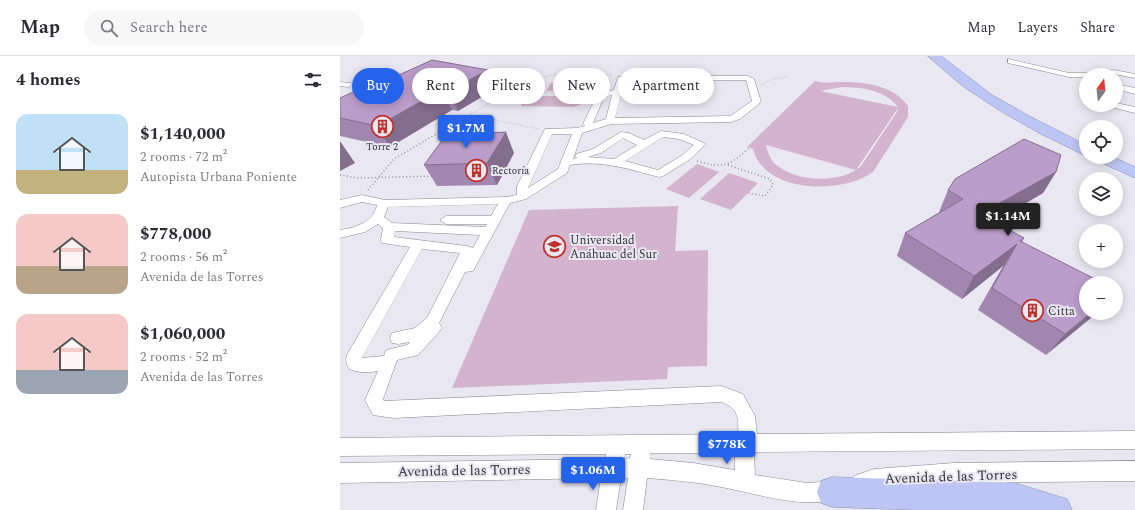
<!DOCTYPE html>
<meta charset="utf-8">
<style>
:root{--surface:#fff;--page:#f7f7f7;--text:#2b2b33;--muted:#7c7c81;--line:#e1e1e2;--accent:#2563eb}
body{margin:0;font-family:Spectral,serif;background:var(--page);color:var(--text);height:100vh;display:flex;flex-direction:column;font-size:15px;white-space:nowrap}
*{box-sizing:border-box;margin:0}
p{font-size:13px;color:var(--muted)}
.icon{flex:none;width:22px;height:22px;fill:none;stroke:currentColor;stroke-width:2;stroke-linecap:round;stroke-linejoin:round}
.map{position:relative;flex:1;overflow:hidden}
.panel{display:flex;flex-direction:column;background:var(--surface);width:340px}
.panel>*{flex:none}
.hud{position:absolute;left:12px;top:12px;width:380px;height:36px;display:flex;gap:8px}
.needle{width:26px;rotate:15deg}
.buttons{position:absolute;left:739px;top:12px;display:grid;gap:8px}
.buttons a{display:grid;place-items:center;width:44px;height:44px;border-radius:50%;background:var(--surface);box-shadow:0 2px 10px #0003;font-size:20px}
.price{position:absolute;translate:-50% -34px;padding:0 9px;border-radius:4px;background:var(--accent);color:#fff;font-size:13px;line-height:26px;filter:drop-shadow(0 1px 2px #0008)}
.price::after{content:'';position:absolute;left:50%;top:24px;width:12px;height:9px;margin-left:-6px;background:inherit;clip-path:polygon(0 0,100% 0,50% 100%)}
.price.on{background:#222;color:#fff}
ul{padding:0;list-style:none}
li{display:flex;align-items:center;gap:12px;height:100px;padding:0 16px}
li span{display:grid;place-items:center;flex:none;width:112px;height:80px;border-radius:12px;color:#555}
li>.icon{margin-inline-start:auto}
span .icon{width:48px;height:48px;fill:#fffc;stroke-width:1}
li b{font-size:17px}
h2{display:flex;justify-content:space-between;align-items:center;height:48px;padding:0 16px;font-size:17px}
.chip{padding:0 14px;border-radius:18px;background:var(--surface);box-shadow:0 2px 10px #0003;font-size:14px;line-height:36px}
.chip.on{background:var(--accent);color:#fff}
header{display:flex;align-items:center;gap:24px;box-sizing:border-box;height:56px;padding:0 20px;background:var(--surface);border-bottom:1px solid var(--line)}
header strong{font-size:19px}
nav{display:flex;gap:22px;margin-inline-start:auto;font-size:14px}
.search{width:280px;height:36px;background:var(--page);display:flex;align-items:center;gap:10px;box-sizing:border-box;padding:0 14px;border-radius:22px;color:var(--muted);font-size:15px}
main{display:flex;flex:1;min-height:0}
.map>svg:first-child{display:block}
.green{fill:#d3b3cd;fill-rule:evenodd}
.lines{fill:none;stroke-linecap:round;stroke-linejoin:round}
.minor-casing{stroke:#888691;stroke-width:1}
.highway-casing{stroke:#8c92b2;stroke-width:1}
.path-far1{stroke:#919098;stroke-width:1;stroke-dasharray:0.5 2;stroke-linecap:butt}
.path{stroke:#919098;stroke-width:1.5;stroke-dasharray:1 2.5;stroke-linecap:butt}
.minor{fill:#fff;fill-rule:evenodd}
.highway{fill:#bcc5f4;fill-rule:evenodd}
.wall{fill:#a187af}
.shaded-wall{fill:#836e8e}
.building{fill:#bb9dcb;stroke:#836e8e}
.labels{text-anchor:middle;stroke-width:4;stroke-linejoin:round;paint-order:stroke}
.far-poi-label{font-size:10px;fill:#333237;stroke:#e9e7f2}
.poi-label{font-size:12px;fill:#333237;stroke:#e9e7f2;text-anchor:start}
.near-street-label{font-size:14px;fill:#333237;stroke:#e9e7f2}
</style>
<header>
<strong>Map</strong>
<div class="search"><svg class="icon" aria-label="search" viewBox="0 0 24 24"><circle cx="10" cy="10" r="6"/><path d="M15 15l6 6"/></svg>Search here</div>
<nav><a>Map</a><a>Layers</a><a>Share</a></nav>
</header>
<main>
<section class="panel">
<h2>4 homes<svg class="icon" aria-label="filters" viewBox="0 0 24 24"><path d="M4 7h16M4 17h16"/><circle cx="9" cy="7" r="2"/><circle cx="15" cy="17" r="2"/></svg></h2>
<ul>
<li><span style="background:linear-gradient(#bfe0f5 70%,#c2b280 0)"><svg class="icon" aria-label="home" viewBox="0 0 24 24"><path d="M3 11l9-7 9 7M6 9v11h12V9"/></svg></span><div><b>$1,140,000</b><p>2 rooms · 72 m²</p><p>Autopista Urbana Poniente</p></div></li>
<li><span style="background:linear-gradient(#f6c9c9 65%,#b9a48a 0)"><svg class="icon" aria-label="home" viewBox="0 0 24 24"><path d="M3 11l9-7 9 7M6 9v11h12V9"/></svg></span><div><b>$778,000</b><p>2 rooms · 56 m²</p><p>Avenida de las Torres</p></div></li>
<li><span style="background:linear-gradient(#f6c9c9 70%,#9aa5b1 0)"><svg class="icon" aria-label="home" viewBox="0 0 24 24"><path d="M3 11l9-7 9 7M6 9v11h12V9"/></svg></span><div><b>$1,060,000</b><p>2 rooms · 52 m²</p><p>Avenida de las Torres</p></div></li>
</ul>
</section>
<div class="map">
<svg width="795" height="454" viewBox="0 0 795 454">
<rect width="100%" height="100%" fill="#e9e7f2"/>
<path class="green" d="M 475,25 C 485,28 493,26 503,26 C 525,26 555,30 568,50 L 568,61 L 533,116 C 501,139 424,137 413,93 L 407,91 ZM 502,31 C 522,31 545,34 558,51 L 480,35 ZM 558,52 L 557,56 L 521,110 C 500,129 454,126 434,107 C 430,102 428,97 426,90 L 426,89 L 516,114 Z
M 217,26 L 262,26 L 267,27 L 264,34 L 261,35 L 206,35 L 211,27 Z
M 192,40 L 240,40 L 245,42 L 242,48 L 234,51 L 181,50 L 185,42 Z
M 357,108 L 379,116 L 349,142 L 326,133 Z
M 389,117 L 418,127 L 391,154 L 360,143 Z
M 338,150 L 335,195 L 368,194 L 367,310 L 328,311 L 327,323 L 112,332 L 189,154 Z"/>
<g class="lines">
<defs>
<path id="minor" d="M 668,3 L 729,17 L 746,17 L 750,19 L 746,19 L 746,21 L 729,21 L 668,7 Z
M 774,14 L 795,18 L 795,22 L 774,18 L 751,19 L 755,17 Z
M 284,20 L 408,20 L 414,23 L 421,46 L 400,63 L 391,66 L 271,68 L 242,77 L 233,103 L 237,102 L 235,100 L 236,98 L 253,93 L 281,76 L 289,77 L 304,84 L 321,75 L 344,78 L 366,88 L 349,104 L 323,120 L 319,121 C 287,113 264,104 230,109 L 227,117 L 186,143 L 170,147 L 133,215 L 125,216 L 99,267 L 102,272 L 99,276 L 78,299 L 57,304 L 43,343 L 44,345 L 381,330 L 403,338 L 415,360 L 417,378 L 795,375 L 795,393 L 414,396 L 415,419 L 467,427 L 495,425 L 502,428 L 505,435 L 502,442 C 464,454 419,438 381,431 C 357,426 332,424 307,422 L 303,454 L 283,454 L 288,422 L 281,422 L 276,454 L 256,454 L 261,422 L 0,427 L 0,407 L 265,403 L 266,398 L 0,400 L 0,382 L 398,378 C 399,361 398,352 381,346 L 54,362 L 33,359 L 25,344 L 38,315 C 27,317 20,317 9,313 C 6,307 5,303 8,297 L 70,191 L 42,187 L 41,184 L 43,172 L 38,168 L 25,176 L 0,182 L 0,174 C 15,172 34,166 37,149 L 22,146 L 0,152 L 0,144 L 22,139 L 45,144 L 166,141 L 177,139 L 177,130 L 205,73 L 237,72 L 245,70 L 243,68 L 258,37 L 274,34 L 278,21 ZM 285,24 L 406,24 L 412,45 L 390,60 L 275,62 ZM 272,39 L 266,63 L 253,67 L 264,41 ZM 212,78 L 232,78 L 218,113 L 188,132 ZM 323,81 L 339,83 L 354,89 L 341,100 L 318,114 L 285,105 ZM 283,82 L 297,89 L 274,103 L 248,101 L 261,97 ZM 158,148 L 151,160 L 106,160 L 100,164 L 106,168 L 147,168 L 145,171 L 52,167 L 44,161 L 48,151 ZM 55,175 L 140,179 L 133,192 L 127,190 L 54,181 ZM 82,193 L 120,197 L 87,262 L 75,272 L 52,277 L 50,282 L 52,287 L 58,288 L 70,286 L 67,289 L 46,294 L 44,300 L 22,302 ZM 310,397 L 395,397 L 395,414 L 353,407 L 310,403 ZM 285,398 L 291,398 L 290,402 L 284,403 Z
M 0,26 L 11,27 L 12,29 L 8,31 L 0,30 Z
M 776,28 L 795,32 L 795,38 L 776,33 Z
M 776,47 L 795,51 L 795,57 L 771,51 L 770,49 L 776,49 Z
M 795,405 L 795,425 L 614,427 L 534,433 L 521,437 L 514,434 L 511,427 L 514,420 L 534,413 L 614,407 Z"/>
<path id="highway" d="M 588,0 L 601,0 L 652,39 L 691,61 L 746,89 L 746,100 L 701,78 L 662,56 L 624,31 Z
M 752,101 L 773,101 L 795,111 L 795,122 L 755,104 Z
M 492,421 L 675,427 L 727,443 L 732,454 L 578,454 L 492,451 L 481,447 L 477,436 L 481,425 Z"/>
</defs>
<use href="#minor" class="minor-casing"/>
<use href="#highway" class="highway-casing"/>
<path class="path-far1" d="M 421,29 L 433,23 L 449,20
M 174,33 L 194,36 L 251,37
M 131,59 L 199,73
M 103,74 L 186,26 C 214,15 244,17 273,19"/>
<path class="path" d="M 357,105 C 383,113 389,110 409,92
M 388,109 L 430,123 L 433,129 L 425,140 L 408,137
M 0,119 L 19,122 L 93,120
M 28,134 L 54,103 L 105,73"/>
<use href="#minor" class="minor"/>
<use href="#highway" class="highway"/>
</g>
<path class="wall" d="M 50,23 L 155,33 L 118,55 L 112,54 L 50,91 L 0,80 L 0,42 Z
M 174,97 L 157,129 L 97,130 L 84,109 Z
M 716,116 L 703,137 L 654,166 L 684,182 L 682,186 L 746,257 L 706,299 L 638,254 L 663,210 L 622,243 L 557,200 L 565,177 L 600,156 L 599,156 L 608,134 Z"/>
<path class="shaded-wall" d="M 148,14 L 155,33 L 118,55 L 108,35 Z
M 102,34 L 112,54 L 50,91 L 37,70 Z
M 166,76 L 174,97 L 157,129 L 147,107 Z
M 0,85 L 15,107 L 0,115 Z
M 716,116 L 703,137 L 629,180 L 640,158 Z
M 677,188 L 663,210 L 622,243 L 634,220 Z
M 751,257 L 757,257 L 706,299 L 725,278 Z"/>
<path class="building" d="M 92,4 L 148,14 L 108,35 L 102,34 L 37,70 L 0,62 L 0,42 L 44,22 L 50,23 Z
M 166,76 L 147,107 L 84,109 L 106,79 Z
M 684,83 L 721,99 L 716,116 L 640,158 L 684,182 L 680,185 L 763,227 L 746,227 L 746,257 L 751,257 L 725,278 L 652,232 L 677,188 L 634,220 L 565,177 L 623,143 L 608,134 L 615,123 Z"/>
<defs>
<symbol id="building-ring" viewBox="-11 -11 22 22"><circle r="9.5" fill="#e9e7f2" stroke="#c0322c" stroke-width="1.5"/><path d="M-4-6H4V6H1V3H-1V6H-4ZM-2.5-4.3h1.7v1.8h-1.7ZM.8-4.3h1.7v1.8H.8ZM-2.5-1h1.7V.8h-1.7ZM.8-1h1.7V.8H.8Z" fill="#c0322c"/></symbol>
<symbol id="university-ring" viewBox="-11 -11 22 22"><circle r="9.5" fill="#e9e7f2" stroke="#c0322c" stroke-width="1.5"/><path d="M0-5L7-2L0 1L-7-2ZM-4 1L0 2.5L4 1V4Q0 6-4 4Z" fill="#c0322c"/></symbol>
</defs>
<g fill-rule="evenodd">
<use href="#building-ring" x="30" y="58" width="25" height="25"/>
<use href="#building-ring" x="124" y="102" width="25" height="25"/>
<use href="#university-ring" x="202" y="178" width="25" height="25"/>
<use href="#building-ring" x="680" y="242" width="25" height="25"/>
</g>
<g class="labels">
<g class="far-poi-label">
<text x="42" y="94">Torre 2</text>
<text x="152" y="118" text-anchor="start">Rectoría</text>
</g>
<g class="poi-label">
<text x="230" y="188">Universidad<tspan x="230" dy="14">Anáhuac del Sur</tspan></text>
<text x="708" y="259">Citta</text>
</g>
<g class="near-street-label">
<text transform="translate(124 414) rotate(-1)" y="5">Avenida de las Torres</text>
<text transform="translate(611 420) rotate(-2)" y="5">Avenida de las Torres</text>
</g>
</g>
</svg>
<div class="buttons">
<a><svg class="needle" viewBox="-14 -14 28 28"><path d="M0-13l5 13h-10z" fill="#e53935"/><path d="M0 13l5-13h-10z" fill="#7c7c81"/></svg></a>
<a><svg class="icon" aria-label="locate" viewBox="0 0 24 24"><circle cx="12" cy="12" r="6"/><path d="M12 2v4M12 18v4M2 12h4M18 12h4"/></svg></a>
<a><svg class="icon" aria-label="layers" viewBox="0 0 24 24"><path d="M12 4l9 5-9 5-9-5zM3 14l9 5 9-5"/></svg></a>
<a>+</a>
<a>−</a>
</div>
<b class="price" style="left:126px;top:93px">$1.7M</b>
<b class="price on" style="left:668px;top:181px">$1.14M</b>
<b class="price" style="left:387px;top:409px">$778K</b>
<b class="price" style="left:253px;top:435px">$1.06M</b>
<div class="hud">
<a class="chip on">Buy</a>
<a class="chip">Rent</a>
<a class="chip">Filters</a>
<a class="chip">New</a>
<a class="chip">Apartment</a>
</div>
</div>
</main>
